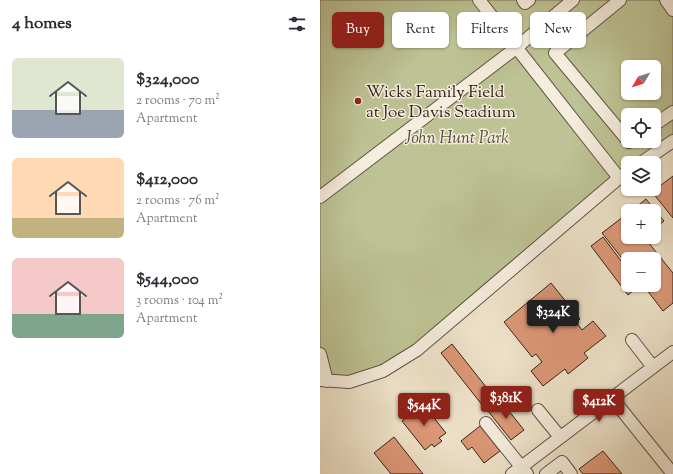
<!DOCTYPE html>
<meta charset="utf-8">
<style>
:root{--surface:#fff;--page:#f2f2f3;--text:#2b2b33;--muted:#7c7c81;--accent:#8f2418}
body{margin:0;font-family:"Sorts Mill Goudy",serif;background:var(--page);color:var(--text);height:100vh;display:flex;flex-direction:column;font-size:15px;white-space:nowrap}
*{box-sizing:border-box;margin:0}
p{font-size:13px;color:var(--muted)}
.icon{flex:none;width:22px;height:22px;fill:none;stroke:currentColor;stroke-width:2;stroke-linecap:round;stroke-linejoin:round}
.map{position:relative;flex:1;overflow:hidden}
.drawer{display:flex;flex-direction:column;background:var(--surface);width:320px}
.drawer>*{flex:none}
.hud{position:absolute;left:12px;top:12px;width:281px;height:36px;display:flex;gap:8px}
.needle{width:26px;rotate:231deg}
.fabs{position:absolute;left:301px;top:60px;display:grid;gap:8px}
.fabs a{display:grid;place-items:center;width:40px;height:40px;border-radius:6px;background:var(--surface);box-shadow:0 1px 3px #0004;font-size:20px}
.price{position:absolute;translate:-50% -34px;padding:0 9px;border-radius:4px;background:var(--accent);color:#fff;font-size:13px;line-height:26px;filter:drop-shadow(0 1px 2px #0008)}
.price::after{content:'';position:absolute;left:50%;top:24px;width:12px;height:9px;margin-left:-6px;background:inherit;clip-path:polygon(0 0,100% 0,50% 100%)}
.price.active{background:#222;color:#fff}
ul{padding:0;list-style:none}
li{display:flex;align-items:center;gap:12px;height:100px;padding:0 12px}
li span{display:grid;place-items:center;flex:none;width:112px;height:80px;border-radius:6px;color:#555}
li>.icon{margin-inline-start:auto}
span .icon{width:48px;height:48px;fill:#fffc;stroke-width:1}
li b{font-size:17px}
h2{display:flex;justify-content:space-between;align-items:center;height:48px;padding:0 12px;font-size:17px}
.tag{padding:0 14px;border-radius:6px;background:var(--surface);box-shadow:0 1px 3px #0004;font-size:14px;line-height:36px}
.tag.active{background:var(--accent);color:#fff}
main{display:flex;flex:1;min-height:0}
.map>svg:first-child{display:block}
.green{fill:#bdc394;stroke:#787358;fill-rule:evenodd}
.building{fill:#dc9877;stroke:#34231c}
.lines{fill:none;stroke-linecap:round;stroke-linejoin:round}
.minor-casing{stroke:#635348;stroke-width:14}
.minor{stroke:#f5eddd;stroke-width:12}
.poi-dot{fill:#8f2418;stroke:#f5eddd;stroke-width:1.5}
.labels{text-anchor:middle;stroke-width:3;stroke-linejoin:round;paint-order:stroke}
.poi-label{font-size:17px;fill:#34231c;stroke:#f5eddd;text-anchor:start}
.park-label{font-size:17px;font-style:italic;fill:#564b3a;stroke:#f5eddd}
</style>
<main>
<section class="drawer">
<h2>4 homes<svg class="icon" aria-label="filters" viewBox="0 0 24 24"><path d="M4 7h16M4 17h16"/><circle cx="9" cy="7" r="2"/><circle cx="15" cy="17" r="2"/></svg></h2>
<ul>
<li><span style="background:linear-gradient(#dfe7d0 65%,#9aa5b1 0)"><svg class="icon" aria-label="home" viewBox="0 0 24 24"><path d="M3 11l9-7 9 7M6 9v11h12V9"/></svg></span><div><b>$324,000</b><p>2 rooms · 70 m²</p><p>Apartment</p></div></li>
<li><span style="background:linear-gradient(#ffd9b3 75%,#c2b280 0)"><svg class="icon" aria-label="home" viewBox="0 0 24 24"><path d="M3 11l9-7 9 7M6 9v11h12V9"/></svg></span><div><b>$412,000</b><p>2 rooms · 76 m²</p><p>Apartment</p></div></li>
<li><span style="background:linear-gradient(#f6c9c9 70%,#7fa58c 0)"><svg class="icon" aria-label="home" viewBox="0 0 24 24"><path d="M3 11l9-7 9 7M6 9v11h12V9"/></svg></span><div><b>$544,000</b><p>3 rooms · 104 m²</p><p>Apartment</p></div></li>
</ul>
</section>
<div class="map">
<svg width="353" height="474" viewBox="0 0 353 474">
<rect width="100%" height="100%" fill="#efe3ca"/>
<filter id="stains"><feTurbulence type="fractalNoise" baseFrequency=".005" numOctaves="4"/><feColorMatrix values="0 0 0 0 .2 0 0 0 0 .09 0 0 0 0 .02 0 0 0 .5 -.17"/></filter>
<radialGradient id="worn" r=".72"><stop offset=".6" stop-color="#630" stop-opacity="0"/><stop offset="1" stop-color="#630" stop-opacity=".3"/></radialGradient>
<path class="green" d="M 0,0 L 353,0 L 353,141 L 321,163 L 308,163 L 308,172 L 97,350 L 29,382 L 0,380 ZM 308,67 L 334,67 L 334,93 L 308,93 ZM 308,115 L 334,115 L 334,141 L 308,141 Z"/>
<path class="building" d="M 353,176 L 353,218 L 332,192 Z
M 326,199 L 344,221 L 334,229 L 334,211 L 311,211 Z
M 308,213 L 308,237 L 324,237 L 353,273 L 353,303 L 343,311 L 323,285 L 334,285 L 334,259 L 308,259 L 308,266 L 282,233 Z
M 283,237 L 308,270 L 308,285 L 320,285 L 308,295 L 271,246 Z
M 231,283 L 260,319 L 256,322 L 262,330 L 273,321 L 286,336 L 264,353 L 268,358 L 248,374 L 245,369 L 223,386 L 211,371 L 222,362 L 216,354 L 212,357 L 184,322 Z
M 132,344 L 174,397 L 163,406 L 121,353 Z
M 181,401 L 204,430 L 191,440 L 168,411 Z
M 103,404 L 126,433 L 119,438 L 122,441 L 114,447 L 112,444 L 105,450 L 82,421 Z
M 160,426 L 180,451 L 164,463 L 152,447 L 148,450 L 141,441 Z
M 74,437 L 103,474 L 71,474 L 54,453 Z
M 283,451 L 302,474 L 263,474 L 259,469 Z"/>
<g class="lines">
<defs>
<path id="minor" d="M 159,0 L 299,178
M 203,0 L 205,3 L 209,0
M 300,0 L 235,53 L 309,142 L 311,141
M 346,0 L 353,10
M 334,125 L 353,112
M 321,163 L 353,141
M 0,197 L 196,48 L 253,0
M 312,340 L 333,367
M 0,354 L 7,381
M 0,380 L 29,382 L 63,371 L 97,350 L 299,178 L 308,172
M 292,398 L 353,474
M 218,410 L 240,437
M 166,423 L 207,474
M 192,474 L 353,352
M 226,474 L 242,462 L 251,474"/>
</defs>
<use href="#minor" class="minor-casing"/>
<use href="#minor" class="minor"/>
</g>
<circle class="poi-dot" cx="38" cy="101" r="4"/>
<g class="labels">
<g class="poi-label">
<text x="46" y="97">Wicks Family Field<tspan x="46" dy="20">at Joe Davis Stadium</tspan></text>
</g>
<g class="park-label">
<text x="137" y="143">John Hunt Park</text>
</g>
</g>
<rect width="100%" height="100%" filter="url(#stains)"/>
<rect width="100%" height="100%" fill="url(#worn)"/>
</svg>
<div class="fabs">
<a><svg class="needle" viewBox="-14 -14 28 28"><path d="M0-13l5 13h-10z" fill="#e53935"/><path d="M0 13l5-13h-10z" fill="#7c7c81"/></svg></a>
<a><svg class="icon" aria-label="locate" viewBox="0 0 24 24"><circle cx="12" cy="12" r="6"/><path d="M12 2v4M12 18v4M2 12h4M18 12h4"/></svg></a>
<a><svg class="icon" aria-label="layers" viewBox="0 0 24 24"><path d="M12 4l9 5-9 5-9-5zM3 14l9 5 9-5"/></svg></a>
<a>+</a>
<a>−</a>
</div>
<b class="price active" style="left:233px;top:334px">$324K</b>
<b class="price" style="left:186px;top:420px">$381K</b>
<b class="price" style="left:279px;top:423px">$412K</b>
<b class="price" style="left:104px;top:427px">$544K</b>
<div class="hud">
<a class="tag active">Buy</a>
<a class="tag">Rent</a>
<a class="tag">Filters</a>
<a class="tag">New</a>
</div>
</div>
</main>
